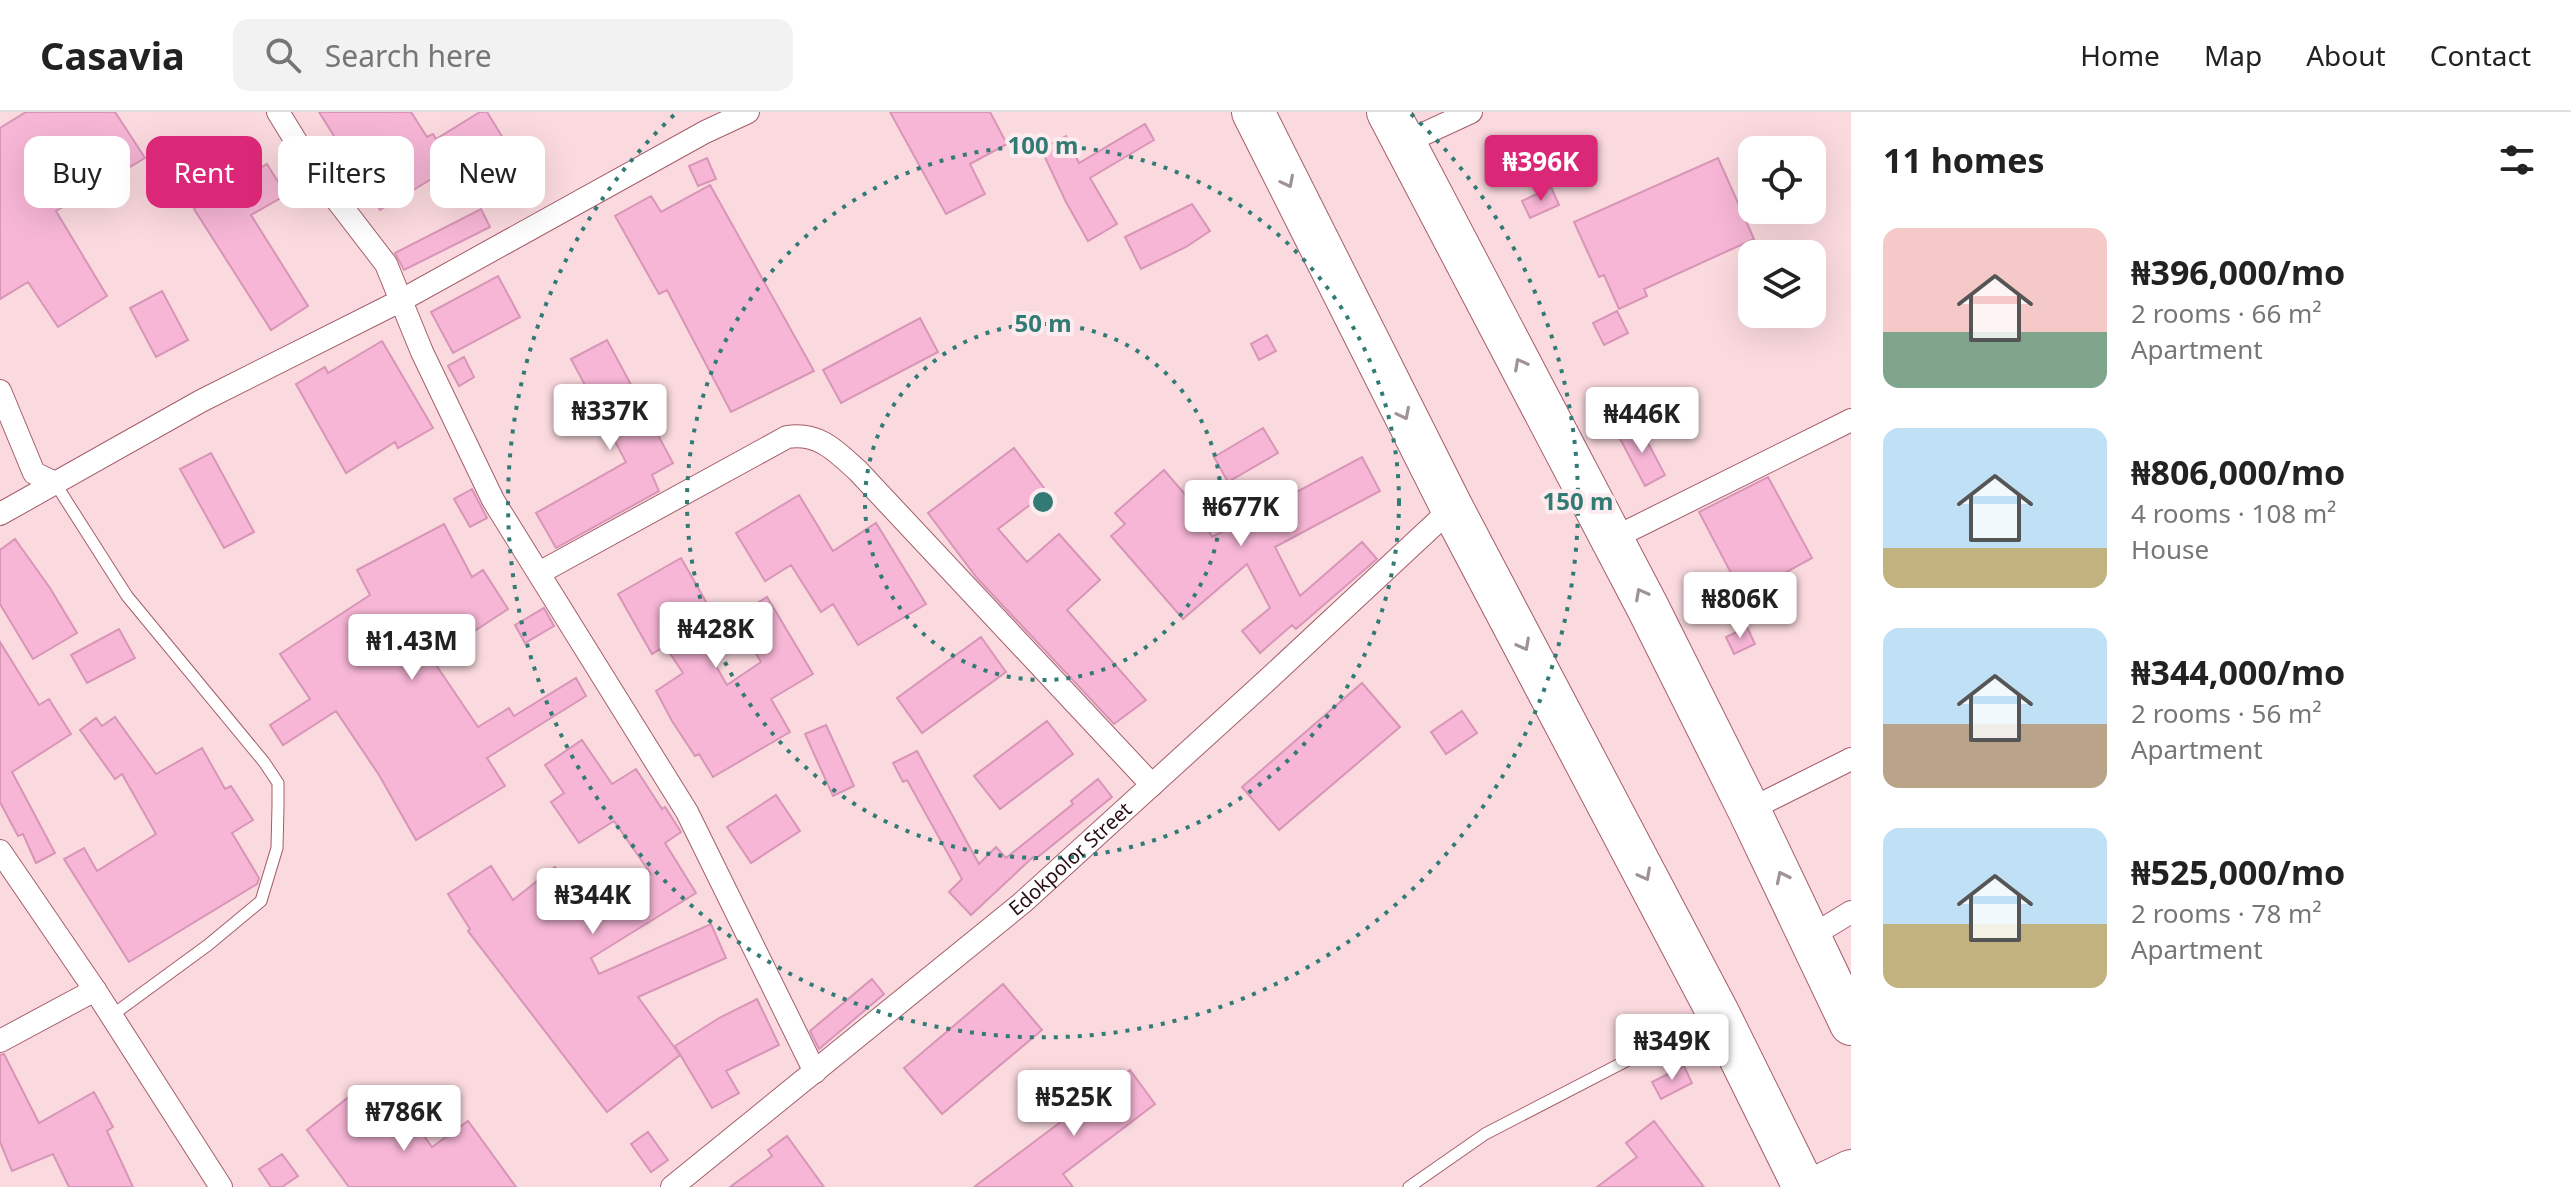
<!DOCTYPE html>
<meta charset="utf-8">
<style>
:root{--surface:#fff;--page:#f2f2f2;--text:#222;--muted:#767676;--line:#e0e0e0;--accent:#db2777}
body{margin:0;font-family:"Noto Sans",sans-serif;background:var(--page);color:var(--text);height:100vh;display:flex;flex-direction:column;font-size:30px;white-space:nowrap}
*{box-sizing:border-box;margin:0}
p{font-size:26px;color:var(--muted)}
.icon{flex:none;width:44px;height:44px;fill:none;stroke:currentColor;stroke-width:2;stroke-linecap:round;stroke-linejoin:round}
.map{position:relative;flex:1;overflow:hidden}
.side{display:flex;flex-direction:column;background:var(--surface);width:720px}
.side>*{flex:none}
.banner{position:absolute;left:24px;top:24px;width:760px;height:72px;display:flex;gap:16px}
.buttons{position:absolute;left:1738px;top:24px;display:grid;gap:16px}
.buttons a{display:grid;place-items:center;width:88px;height:88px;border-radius:16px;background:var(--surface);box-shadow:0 8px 32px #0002;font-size:40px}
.price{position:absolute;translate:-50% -68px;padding:0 18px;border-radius:8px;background:#fff;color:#222;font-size:26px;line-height:52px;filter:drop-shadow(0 2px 4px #0008)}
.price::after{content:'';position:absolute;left:50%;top:48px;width:24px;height:18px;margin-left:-12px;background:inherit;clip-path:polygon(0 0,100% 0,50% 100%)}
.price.current{background:var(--accent);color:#fff}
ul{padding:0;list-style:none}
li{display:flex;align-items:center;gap:24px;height:200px;padding:0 32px}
li span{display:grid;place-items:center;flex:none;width:224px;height:160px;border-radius:16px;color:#555}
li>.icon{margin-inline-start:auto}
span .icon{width:96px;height:96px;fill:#fffc;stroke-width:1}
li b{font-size:34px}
h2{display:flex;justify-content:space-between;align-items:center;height:96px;padding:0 32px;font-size:34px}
.pill{padding:0 28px;border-radius:16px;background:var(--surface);box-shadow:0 8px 32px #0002;font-size:28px;line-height:72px}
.pill.current{background:var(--accent);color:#fff}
header{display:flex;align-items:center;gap:48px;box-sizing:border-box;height:112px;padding:0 40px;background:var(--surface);border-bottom:2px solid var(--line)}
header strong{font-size:38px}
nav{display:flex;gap:44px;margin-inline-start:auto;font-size:28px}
.search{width:560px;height:72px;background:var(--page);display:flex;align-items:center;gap:20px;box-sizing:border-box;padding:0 28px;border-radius:16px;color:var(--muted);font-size:30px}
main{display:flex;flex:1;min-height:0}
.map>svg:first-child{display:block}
.building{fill:#f7b6d6;stroke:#d895b6;stroke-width:2}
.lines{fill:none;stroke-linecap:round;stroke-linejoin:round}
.lane-casing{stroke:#a45e6b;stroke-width:13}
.street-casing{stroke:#a45e6b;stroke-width:24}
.highway-casing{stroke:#a45e6b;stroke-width:44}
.lane{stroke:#fff;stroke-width:11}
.street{stroke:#fff;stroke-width:22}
.highway{stroke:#fff;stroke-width:42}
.oneway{stroke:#9f9396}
.ring{fill:none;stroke:#327a74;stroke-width:4;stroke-dasharray:4 8}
.labels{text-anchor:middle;stroke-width:8;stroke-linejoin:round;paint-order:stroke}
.street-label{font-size:20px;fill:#2a0f15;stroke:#fdecef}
.centre{fill:#327a74;stroke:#fdecef;stroke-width:4}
.ring-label{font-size:24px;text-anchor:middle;font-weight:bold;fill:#327a74;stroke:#fdecef;stroke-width:8;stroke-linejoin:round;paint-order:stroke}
</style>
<header>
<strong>Casavia</strong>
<div class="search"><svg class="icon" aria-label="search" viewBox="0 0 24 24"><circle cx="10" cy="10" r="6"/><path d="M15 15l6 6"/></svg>Search here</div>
<nav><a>Home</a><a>Map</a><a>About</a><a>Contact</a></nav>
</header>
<main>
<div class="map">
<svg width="1851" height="1075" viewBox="0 0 1851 1075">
<rect width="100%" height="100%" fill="#fbdadf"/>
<path class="building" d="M 26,0 L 115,0 L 145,46 L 56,99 L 107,184 L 58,215 L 28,170 L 0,187 L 0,16 Z
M 319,0 L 411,0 L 427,25 L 433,22 L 436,27 L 480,0 L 487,0 L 532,73 L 499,94 L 468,45 L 380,98 Z
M 890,0 L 990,0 L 1007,32 L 970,52 L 985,82 L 946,102 Z
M 1145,12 L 1154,28 L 1090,66 L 1117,112 L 1088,129 L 1066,90 L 1041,37 L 1066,24 L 1079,51 Z
M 707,46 L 716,67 L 698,74 L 689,54 Z
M 1718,46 L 1754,127 L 1644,177 L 1647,184 L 1619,197 L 1604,163 L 1599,165 L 1574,110 Z
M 267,52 L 286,83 L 251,103 L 308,194 L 271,218 L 194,97 Z
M 710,73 L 814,259 L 731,300 L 667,178 L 659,182 L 615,104 L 651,84 L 661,100 Z
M 1551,75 L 1559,93 L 1530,106 L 1522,89 Z
M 1192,92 L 1210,119 L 1186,135 L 1141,157 L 1125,125 Z
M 481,97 L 490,115 L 404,158 L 395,141 Z
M 498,164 L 520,205 L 453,241 L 431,200 Z
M 162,179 L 188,228 L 156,245 L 130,196 Z
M 1617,199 L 1628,221 L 1604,233 L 1593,211 Z
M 920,206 L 938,240 L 841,291 L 823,258 Z
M 1267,223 L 1276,239 L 1259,248 L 1251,232 Z
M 607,228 L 673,351 L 652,363 L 659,379 L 556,436 L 536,401 L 626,350 L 571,247 Z
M 382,229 L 433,316 L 398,336 L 395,330 L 346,361 L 296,272 L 325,255 L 328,261 Z
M 464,245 L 474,265 L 459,274 L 448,254 Z
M 1638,312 L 1665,363 L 1645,374 L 1618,323 Z
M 1263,316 L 1278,341 L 1228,370 L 1214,345 Z
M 1014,336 L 1047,380 L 998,417 L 1027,450 L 1059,422 L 1100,468 L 1067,498 L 1146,588 L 1114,612 L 977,466 L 928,401 Z
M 211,341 L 254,420 L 224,436 L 180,357 Z
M 1362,345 L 1380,379 L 1275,435 L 1300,484 L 1362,430 L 1377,447 L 1296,517 L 1292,513 L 1260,541 L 1242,519 L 1270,496 L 1247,452 L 1183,507 L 1111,424 L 1125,412 L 1115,401 L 1164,358 L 1196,395 L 1212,425 Z
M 1768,365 L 1812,446 L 1743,484 L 1699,400 Z
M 472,377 L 487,406 L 470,415 L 454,387 Z
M 799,383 L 833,439 L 876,411 L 926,492 L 858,533 L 833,492 L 821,500 L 791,453 L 765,469 L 736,421 Z
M 444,412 L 472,465 L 483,458 L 508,497 L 432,547 L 478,615 L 509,596 L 514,604 L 576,566 L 586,584 L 487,646 L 505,674 L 416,728 L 379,663 L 336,599 L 283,633 L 270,613 L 310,587 L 280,542 L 370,483 L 357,458 Z
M 15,427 L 50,476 L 77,521 L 33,547 L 0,492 L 0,438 Z
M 681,446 L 709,495 L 689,507 L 727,573 L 761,550 L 734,505 L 767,485 L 813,562 L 771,587 L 790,620 L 713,665 L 699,642 L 695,644 L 672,609 L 656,579 L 683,561 L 665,534 L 652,542 L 618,482 Z
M 544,496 L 554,514 L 525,531 L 515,513 Z
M 1747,515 L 1755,532 L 1734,542 L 1726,525 Z
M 119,517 L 135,546 L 87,571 L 71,543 Z
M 981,525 L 1006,560 L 922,621 L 897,586 Z
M 0,530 L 39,593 L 49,587 L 71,622 L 12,660 L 55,741 L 36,751 L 23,722 L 18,724 L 0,690 Z
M 1362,571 L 1400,615 L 1279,718 L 1242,675 Z
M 1462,599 L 1477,621 L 1446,642 L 1431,620 Z
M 115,605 L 156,662 L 202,636 L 225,677 L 231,674 L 253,708 L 232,721 L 259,766 L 257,772 L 129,850 L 64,747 L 84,736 L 97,759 L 156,722 L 122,662 L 115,667 L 80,618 L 96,606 L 102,614 Z
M 1047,609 L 1073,642 L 1000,697 L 974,664 Z
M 826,613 L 854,674 L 833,684 L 805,622 Z
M 582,628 L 612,672 L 636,657 L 662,697 L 665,695 L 681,720 L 665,731 L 696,781 L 591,846 L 599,862 L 711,812 L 726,846 L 638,885 L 680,943 L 607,1000 L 468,819 L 470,817 L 448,782 L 491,754 L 513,788 L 555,755 L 590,800 L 651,762 L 614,709 L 579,731 L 551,690 L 564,681 L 545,653 Z
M 917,639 L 979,752 L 996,735 L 1006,746 L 1073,692 L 1071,689 L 1098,667 L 1112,685 L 1034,748 L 1033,745 L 971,803 L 949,780 L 962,767 L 907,668 L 903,670 L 893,651 Z
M 776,683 L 800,719 L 751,751 L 727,715 Z
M 872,867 L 884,882 L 819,937 L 810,919 Z
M 1003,872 L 1042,918 L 942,1002 L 904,956 Z
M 757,887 L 779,933 L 726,959 L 739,981 L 712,996 L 675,934 L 719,906 Z
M 4,942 L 39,1011 L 94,980 L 113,1015 L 107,1019 L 133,1075 L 69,1075 L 53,1042 L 12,1059 L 0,1030 L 0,943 Z
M 1684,954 L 1692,971 L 1661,987 L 1652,970 Z
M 1130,958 L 1155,992 L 1063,1062 L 1073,1075 L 974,1075 Z
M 350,984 L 378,1020 L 406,999 L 432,1035 L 468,1009 L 516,1075 L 349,1075 L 307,1018 Z
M 1654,1009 L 1704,1075 L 1597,1075 L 1637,1045 L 1626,1031 Z
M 648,1020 L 668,1048 L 651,1060 L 631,1032 Z
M 787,1024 L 824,1075 L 730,1075 L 772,1044 L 768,1038 Z
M 282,1042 L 298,1064 L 282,1075 L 271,1075 L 259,1057 Z"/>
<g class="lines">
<defs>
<path id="lane" d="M 55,371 L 127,484 L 264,650 L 278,671 L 278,694 L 277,736 L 261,789 L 208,833 L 111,904
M 1409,1075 L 1485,1022 L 1711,905"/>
<g id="street">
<path d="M 278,0 L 313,57 L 386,152 L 422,240 L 493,388 L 687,700 L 815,960"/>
<path d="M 1404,31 L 1471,0"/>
<path d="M 0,279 L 34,361 L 55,371"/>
<path d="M 0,402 L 201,289 L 400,189 L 705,20 L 748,0"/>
<path d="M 1612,427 L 1851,308"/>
<path d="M 539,461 L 787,325 C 819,320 836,339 858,359 L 1152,673"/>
<path d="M 1749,698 L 1851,647"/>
<path d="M 0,739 L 95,878 L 221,1075"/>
<path d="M 1810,825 L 1851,800"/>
<path d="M 0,929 L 95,878"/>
<path id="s1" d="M 672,1075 L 1022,791 L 1264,571 L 1452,396"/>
</g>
<path id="highway" d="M 1253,0 L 1452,396 L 1718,901 L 1804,1075
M 1388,0 L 1648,496 L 1749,698 L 1851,912
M 1818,1075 L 1851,1059"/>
</defs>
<use href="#lane" class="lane-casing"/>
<use href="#street" class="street-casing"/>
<use href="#highway" class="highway-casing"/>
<use href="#lane" class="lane"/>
<use href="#street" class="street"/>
<use href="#highway" class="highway"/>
</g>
<defs><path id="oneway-chevron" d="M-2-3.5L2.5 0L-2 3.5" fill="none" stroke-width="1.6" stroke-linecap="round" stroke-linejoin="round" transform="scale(2)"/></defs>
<g class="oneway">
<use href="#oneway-chevron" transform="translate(1288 70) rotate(63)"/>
<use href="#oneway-chevron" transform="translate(1520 252) rotate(-118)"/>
<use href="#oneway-chevron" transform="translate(1404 302) rotate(63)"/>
<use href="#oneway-chevron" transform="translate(1641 482) rotate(-118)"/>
<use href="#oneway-chevron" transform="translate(1524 533) rotate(62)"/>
<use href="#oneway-chevron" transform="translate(1645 763) rotate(62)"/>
<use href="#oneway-chevron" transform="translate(1782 765) rotate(-116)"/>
</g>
<g class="ring">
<circle cx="1043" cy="390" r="178"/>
<circle cx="1043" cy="390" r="356"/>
<path d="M1411 2A535 535 0 1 1 675 2"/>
</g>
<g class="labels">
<g class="street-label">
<text dy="7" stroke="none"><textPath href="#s1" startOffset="516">Edokpolor Street</textPath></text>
</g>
</g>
<circle cx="1043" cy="390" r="12" class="centre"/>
<g class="ring-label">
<text x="1043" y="42">100 m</text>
<text x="1043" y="220">50 m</text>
<text x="1578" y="398">150 m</text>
</g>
</svg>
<div class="buttons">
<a><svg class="icon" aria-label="locate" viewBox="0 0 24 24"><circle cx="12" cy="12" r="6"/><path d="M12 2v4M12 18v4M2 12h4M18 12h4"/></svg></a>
<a><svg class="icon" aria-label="layers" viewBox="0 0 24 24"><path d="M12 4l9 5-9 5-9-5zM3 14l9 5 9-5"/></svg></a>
</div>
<b class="price current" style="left:1541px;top:91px">₦396K</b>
<b class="price" style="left:610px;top:340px">₦337K</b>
<b class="price" style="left:1642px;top:343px">₦446K</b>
<b class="price" style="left:1241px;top:436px">₦677K</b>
<b class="price" style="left:1740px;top:528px">₦806K</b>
<b class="price" style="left:716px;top:558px">₦428K</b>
<b class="price" style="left:412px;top:570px">₦1.43M</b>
<b class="price" style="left:593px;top:824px">₦344K</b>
<b class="price" style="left:1672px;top:970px">₦349K</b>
<b class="price" style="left:1074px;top:1026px">₦525K</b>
<b class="price" style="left:404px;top:1041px">₦786K</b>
<div class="banner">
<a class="pill">Buy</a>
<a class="pill current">Rent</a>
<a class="pill">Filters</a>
<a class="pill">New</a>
</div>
</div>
<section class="side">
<h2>11 homes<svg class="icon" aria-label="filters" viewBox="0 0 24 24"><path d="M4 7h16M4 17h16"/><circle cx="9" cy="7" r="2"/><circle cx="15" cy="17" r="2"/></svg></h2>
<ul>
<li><span style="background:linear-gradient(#f6c9c9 65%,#7fa58c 0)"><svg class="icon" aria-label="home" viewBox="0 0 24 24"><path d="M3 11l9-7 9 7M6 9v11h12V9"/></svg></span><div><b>₦396,000/mo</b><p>2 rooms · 66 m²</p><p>Apartment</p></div></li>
<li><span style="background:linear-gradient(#bfe0f5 75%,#c2b280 0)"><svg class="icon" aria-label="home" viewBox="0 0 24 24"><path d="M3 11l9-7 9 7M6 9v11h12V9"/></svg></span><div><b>₦806,000/mo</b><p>4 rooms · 108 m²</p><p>House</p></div></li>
<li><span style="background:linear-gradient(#bfe0f5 60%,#b9a48a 0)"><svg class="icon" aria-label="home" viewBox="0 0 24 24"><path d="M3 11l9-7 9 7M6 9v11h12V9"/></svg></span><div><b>₦344,000/mo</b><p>2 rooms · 56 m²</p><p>Apartment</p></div></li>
<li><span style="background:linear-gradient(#bfe0f5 60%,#c2b280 0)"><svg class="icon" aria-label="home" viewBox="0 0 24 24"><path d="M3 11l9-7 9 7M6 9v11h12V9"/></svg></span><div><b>₦525,000/mo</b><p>2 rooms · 78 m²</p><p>Apartment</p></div></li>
</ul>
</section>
</main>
